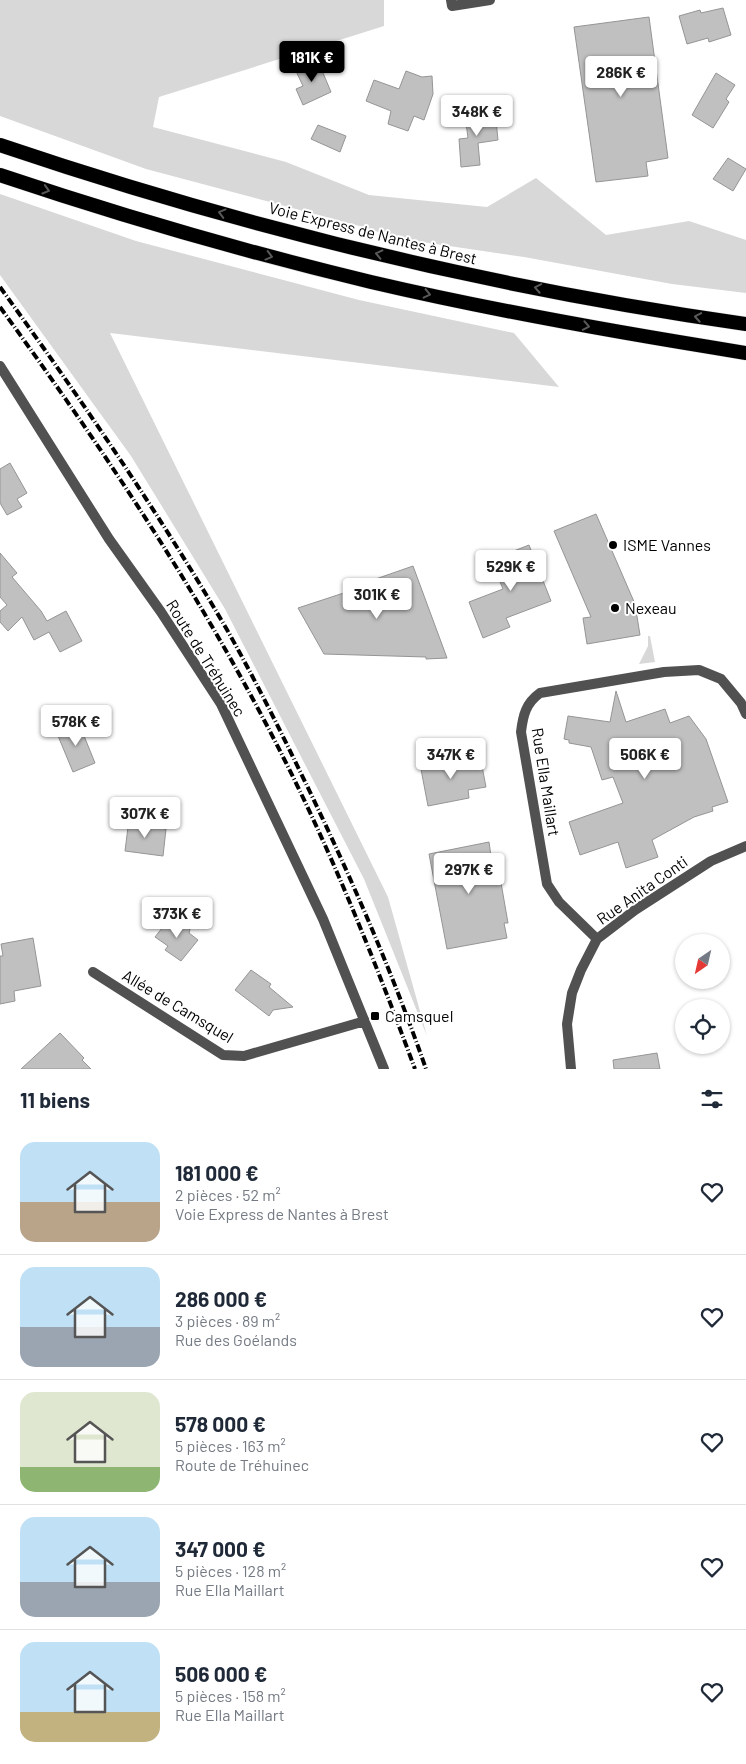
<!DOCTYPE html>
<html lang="fr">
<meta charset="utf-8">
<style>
:root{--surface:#fff;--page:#f2f2f3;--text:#1f2937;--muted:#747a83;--line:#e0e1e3;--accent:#000}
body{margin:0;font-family:Barlow,sans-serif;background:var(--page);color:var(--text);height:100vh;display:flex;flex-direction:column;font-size:19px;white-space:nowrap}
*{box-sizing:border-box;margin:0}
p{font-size:16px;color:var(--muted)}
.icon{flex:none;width:28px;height:28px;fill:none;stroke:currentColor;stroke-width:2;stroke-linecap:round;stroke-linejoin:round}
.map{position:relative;height:1069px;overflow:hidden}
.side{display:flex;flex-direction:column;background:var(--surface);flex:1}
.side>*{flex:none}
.needle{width:32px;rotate:214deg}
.fabs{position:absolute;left:675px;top:934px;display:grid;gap:10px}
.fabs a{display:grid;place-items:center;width:55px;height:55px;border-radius:50%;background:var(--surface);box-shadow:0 1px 4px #0004;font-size:25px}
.price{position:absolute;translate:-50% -42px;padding:0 11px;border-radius:5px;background:#fff;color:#222;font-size:16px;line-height:32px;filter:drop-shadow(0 1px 2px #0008)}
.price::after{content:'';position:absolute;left:50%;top:30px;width:15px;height:11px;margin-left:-8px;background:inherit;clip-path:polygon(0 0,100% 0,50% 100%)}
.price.on{background:var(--accent);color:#fff}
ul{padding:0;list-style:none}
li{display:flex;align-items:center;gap:15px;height:125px;padding:0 20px}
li+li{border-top:1px solid var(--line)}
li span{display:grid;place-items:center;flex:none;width:140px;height:100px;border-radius:15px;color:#555}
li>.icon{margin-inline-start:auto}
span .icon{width:60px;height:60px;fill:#fffc;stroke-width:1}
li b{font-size:21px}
h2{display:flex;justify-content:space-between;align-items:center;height:60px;padding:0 20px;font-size:21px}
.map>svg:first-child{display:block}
.green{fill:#d8d8d8}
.building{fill:#c0c0c0;stroke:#959595}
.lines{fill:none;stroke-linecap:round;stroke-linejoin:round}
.trunk-casing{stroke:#dbdbdb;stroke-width:15}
.minor{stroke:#515151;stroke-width:10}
.trunk{stroke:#000;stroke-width:14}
.rail{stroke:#000;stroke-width:4;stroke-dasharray:8 2.5 1 2.5;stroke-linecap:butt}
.oneway{stroke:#595959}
.poi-dot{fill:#000;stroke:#fff;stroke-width:2}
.labels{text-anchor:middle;stroke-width:4;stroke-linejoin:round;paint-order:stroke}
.street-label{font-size:16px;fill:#000;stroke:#fff}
.poi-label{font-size:16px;fill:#000;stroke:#fff;text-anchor:start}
</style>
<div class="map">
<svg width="746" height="1069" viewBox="0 0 746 1069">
<rect width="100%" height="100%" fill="#fff"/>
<path class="green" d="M 0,0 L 384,0 L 384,26 L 159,97 L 153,127 L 286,162 L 369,195 L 487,207 L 536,178 L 606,235 L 689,221 L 746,240 L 746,293 L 672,284 L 524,257 L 395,238 L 367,228 L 146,169 L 0,116 Z
M 0,194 L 136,241 L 359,300 L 514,333 L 559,387 L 110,333 L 388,897 L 427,1036 L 364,879 L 225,609 L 131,456 L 0,275 Z
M 648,636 L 650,636 L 655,662 L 639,664 L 648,646 Z"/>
<path class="building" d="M 723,8 L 731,35 L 709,42 L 708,38 L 687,44 L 679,16 L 700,10 L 701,13 Z
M 649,17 L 668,158 L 646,162 L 648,176 L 596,182 L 574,27 Z
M 318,61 L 331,92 L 303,105 L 296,89 L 303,86 L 295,69 Z
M 406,71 L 422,77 L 432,76 L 433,94 L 424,120 L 414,116 L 408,131 L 388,124 L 391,111 L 366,101 L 374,80 L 399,89 Z
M 716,73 L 735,85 L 726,99 L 729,102 L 713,128 L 692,115 Z
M 495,111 L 498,140 L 478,143 L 480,165 L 461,167 L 459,139 L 468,138 L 465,115 Z
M 318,125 L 346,136 L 340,152 L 311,139 Z
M 728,158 L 746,169 L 733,191 L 713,179 Z
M 10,463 L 27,493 L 17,499 L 22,507 L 7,515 L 0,503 L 0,469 Z
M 596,514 L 635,604 L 640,635 L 587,644 L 583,618 L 591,617 L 554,531 Z
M 529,545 L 551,601 L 506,618 L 510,627 L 483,638 L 469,602 L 503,589 L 491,560 Z
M 0,553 L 17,573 L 12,577 L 41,611 L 47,621 L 66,611 L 82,641 L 60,652 L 49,632 L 34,640 L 22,617 L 8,631 L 0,622 L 0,611 L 7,605 L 0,597 Z
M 413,566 L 447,658 L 426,659 L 426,657 L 324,654 L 298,608 L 371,584 L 370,581 Z
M 616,691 L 626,722 L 665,709 L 670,723 L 689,716 L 706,739 L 728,802 L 712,807 L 713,811 L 694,817 L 652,840 L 658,857 L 626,868 L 618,842 L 580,855 L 569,822 L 623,803 L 613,777 L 602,780 L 591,747 L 569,743 L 569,740 L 564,739 L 568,716 L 610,722 Z
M 78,721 L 95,763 L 73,772 L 56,731 Z
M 461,756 L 463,764 L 481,761 L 486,787 L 468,790 L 469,798 L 428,806 L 420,764 Z
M 129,819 L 141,820 L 147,826 L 166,829 L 163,856 L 125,851 Z
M 489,842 L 491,856 L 495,855 L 500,877 L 508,923 L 504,923 L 507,938 L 447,949 L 429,854 Z
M 170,918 L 177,924 L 182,923 L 190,929 L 189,933 L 198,940 L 181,961 L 165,950 L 168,946 L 155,937 Z
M 33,938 L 41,986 L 14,991 L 15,1001 L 0,1004 L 0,956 L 3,956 L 1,944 Z
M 251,970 L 271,984 L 269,987 L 293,1007 L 273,1010 L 269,1016 L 235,990 Z
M 60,1033 L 84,1058 L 82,1060 L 91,1069 L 21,1069 Z
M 657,1053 L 660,1069 L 614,1069 L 613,1060 Z"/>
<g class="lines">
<defs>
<path id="trunk" d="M 0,145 C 242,227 493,288 746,324
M 0,175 C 122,216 246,252 371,282 C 495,311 620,333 746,353"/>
</defs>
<use href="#trunk" class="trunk-casing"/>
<path class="minor" d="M 451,0 L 452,6 L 490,0
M 0,366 L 109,539 L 161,612 L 221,704 L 323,919 L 384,1069
M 597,939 L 559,902 L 547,884 L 521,732 C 523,715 526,703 540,693 L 664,672 L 699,670 L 721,679 L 741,703 L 746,714
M 93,972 L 223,1055 L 244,1056 L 365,1021
M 571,1069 L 567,1024 L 572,993 L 581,970 L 597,939 L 635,910 L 711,861 L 746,846"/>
<use href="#trunk" class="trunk"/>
<path class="rail" d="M 0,287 C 80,398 157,510 226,628 C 256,681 283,736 310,792 C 353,882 393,974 426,1069
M 0,307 C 101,446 197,589 276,743 C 330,848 374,958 415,1069"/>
</g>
<defs><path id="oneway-chevron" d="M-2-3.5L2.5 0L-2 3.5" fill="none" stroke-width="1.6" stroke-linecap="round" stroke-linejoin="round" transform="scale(1.25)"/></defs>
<g class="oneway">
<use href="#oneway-chevron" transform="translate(46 190) rotate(17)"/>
<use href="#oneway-chevron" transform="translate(222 213) rotate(-165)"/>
<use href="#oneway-chevron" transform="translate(379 254) rotate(-167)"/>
<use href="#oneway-chevron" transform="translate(269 256) rotate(15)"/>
<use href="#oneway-chevron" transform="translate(538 288) rotate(-169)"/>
<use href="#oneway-chevron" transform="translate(427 294) rotate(13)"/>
<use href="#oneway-chevron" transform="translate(698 317) rotate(-170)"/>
<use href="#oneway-chevron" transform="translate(586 326) rotate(11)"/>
</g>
<g class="poi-dot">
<circle cx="613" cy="545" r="5"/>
<circle cx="615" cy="608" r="5"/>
<rect x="370" y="1011" width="10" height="10" rx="2.5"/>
</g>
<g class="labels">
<g class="street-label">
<text transform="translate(373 233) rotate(14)" y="6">Voie Express de Nantes à Brest</text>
<text transform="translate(206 658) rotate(58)" y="6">Route de Tréhuinec</text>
<text transform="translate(546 782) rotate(81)" y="6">Rue Ella Maillart</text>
<text transform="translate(642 890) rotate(-35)" y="6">Rue Anita Conti</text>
<text transform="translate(178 1006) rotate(31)" y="6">Allée de Camsquel</text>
</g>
<g class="poi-label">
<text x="623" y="551">ISME Vannes</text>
<text x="625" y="614">Nexeau</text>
<text x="385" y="1022">Camsquel</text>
</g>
</g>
</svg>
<div class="fabs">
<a><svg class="needle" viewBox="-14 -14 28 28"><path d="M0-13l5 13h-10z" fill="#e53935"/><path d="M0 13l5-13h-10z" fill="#747a83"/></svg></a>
<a><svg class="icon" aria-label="locate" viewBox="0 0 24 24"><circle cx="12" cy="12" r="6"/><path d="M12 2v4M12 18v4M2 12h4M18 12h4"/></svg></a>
</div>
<b class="price on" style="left:312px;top:83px">181K €</b>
<b class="price" style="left:621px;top:98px">286K €</b>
<b class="price" style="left:477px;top:137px">348K €</b>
<b class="price" style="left:511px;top:592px">529K €</b>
<b class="price" style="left:377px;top:620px">301K €</b>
<b class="price" style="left:76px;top:747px">578K €</b>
<b class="price" style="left:451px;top:780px">347K €</b>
<b class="price" style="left:645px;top:780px">506K €</b>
<b class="price" style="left:145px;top:839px">307K €</b>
<b class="price" style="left:469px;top:895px">297K €</b>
<b class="price" style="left:177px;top:939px">373K €</b>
</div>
<section class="side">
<h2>11 biens<svg class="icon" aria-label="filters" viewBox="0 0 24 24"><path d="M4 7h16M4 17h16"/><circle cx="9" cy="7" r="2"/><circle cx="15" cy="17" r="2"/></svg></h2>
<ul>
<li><span style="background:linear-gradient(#bfe0f5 60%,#b9a48a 0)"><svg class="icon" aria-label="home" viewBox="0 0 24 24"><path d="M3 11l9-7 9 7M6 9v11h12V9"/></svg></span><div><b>181 000 €</b><p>2 pièces · 52 m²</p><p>Voie Express de Nantes à Brest</p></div><svg class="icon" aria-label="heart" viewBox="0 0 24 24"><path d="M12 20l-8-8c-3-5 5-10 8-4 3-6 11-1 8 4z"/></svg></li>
<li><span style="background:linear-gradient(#bfe0f5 60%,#9aa5b1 0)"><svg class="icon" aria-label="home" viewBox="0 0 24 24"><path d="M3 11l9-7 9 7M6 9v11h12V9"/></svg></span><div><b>286 000 €</b><p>3 pièces · 89 m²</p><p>Rue des Goélands</p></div><svg class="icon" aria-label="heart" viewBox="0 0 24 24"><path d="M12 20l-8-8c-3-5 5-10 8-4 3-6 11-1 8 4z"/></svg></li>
<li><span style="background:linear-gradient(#dfe7d0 75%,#8fb573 0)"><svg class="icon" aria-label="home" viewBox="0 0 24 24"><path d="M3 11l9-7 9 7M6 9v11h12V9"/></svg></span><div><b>578 000 €</b><p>5 pièces · 163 m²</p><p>Route de Tréhuinec</p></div><svg class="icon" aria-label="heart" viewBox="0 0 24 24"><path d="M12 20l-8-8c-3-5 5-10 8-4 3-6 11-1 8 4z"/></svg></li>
<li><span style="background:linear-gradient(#bfe0f5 65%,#9aa5b1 0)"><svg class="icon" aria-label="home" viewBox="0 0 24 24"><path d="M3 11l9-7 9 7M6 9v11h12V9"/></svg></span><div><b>347 000 €</b><p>5 pièces · 128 m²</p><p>Rue Ella Maillart</p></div><svg class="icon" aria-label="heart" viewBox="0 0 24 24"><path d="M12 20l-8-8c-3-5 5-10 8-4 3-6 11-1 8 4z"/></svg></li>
<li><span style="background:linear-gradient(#bfe0f5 70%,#c2b280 0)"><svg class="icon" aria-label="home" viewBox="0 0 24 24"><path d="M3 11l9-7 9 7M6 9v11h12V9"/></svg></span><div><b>506 000 €</b><p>5 pièces · 158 m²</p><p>Rue Ella Maillart</p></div><svg class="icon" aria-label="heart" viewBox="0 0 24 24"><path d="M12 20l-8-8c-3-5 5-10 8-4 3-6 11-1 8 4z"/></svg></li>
</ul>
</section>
